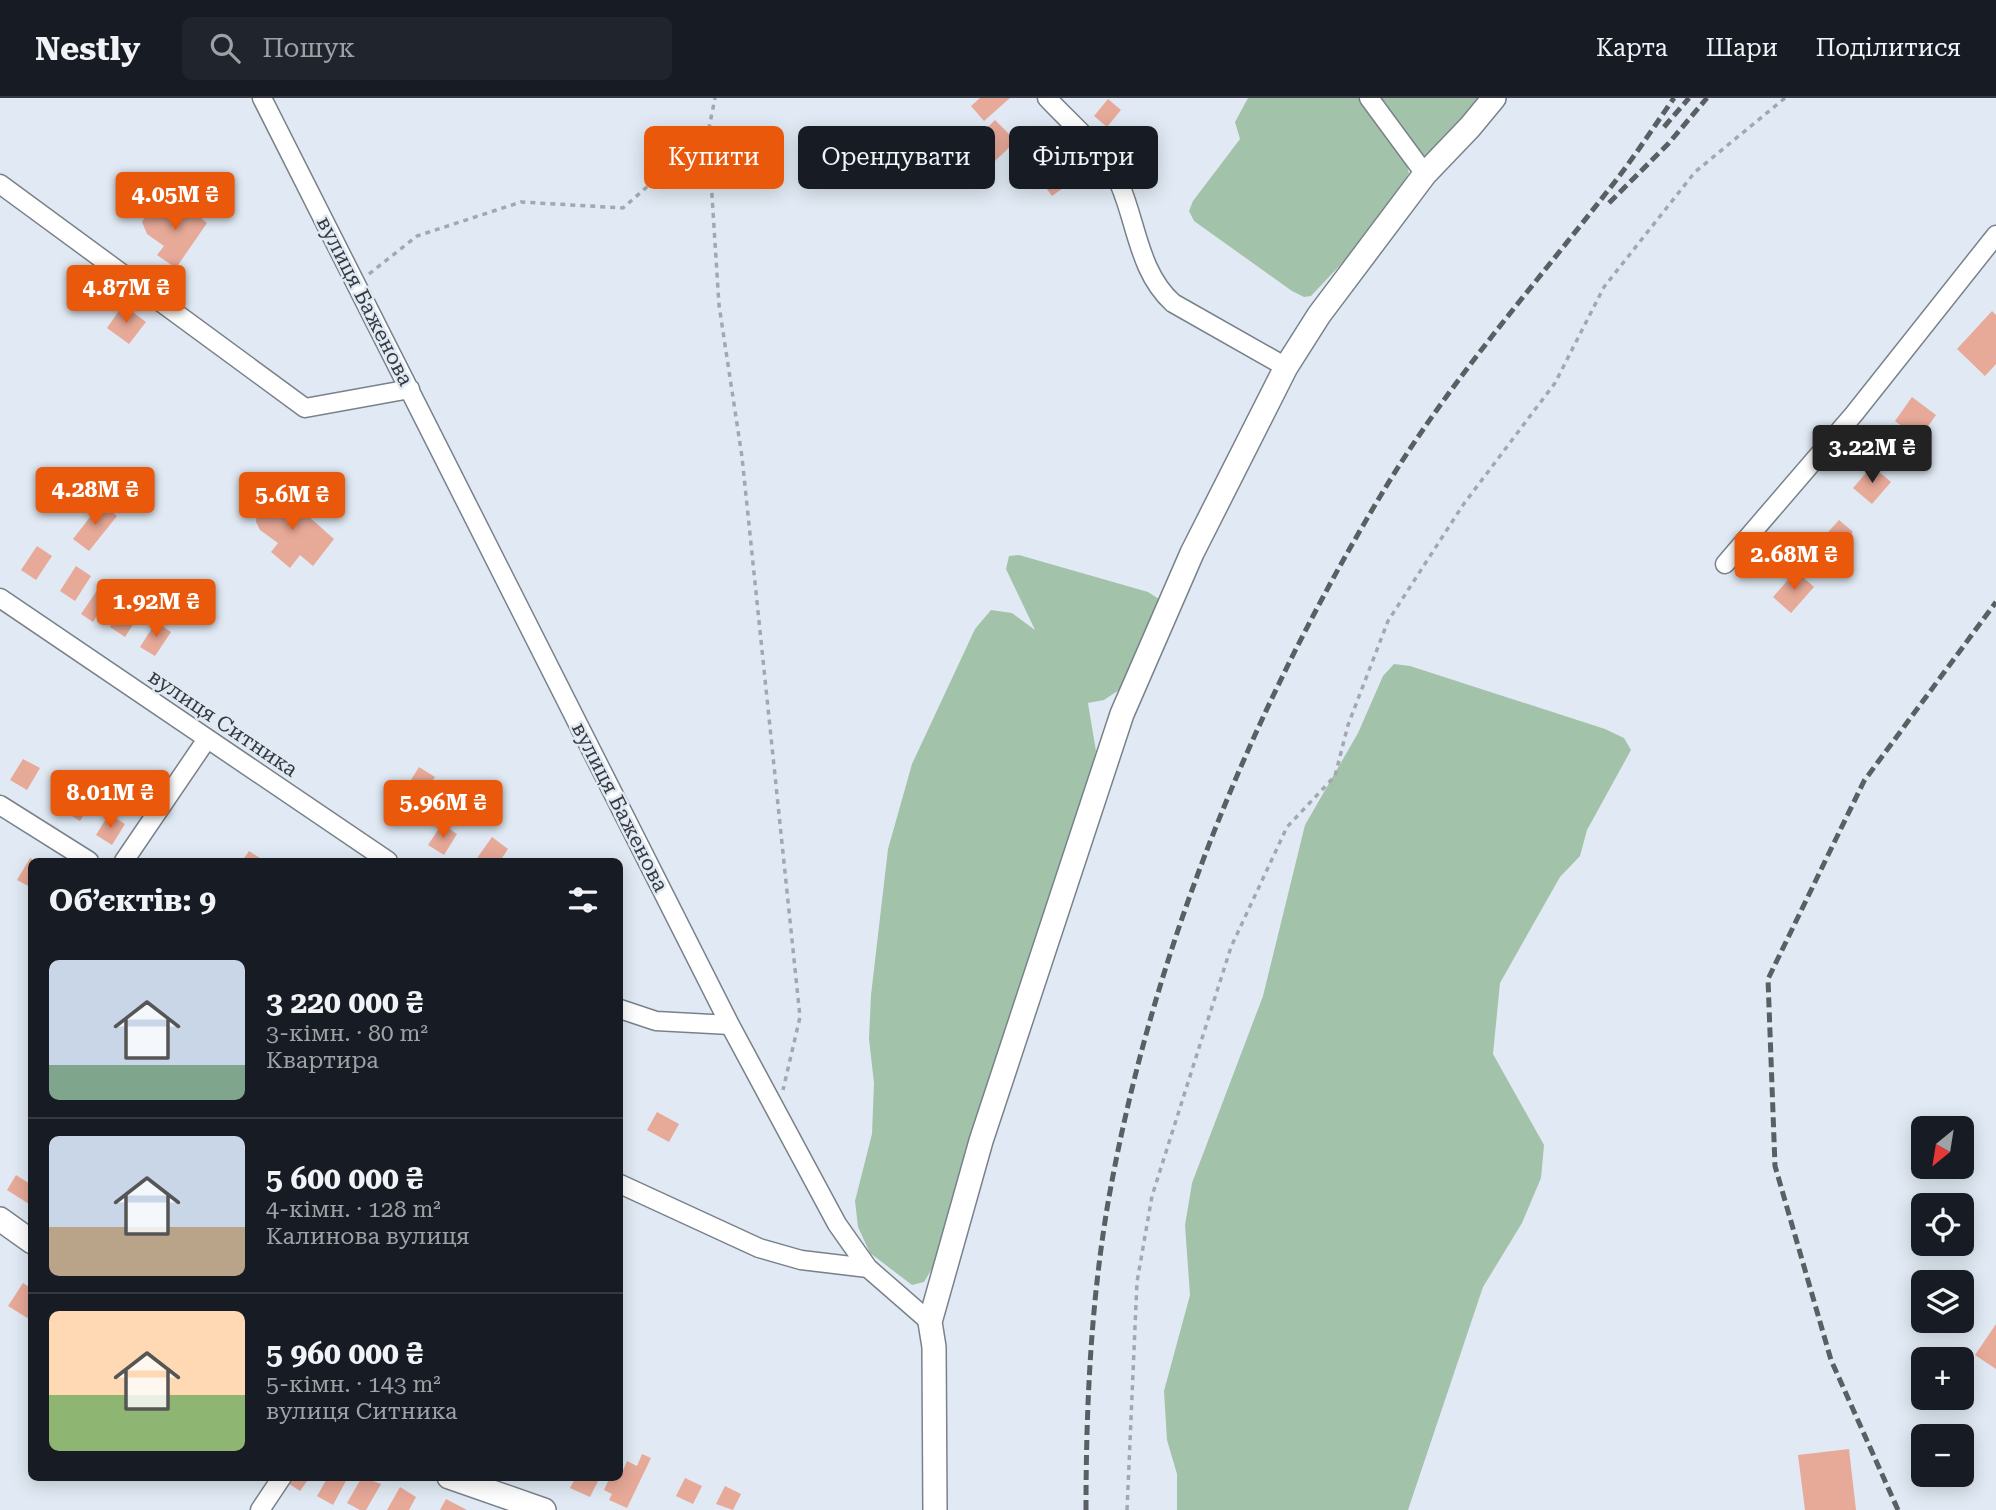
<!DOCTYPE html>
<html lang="uk">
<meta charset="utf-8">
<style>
:root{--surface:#171b24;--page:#20242c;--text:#f1f3f6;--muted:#9ea1a6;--line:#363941;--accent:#ea580c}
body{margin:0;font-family:"Roboto Serif",serif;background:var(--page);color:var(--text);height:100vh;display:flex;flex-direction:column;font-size:26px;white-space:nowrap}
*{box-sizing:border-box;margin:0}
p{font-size:23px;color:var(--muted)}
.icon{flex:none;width:38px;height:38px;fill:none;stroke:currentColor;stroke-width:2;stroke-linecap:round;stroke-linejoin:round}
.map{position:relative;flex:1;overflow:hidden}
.side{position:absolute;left:28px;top:760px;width:595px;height:623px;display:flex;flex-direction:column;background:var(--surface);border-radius:10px;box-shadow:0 4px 18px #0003}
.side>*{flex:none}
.banner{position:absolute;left:644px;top:28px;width:665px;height:63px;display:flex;gap:14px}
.needle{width:46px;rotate:210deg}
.fabs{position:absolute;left:1911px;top:1018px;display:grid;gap:14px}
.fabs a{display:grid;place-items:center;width:63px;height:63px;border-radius:10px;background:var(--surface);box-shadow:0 4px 18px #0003;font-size:35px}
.price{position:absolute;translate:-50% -60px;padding:0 16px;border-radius:7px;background:var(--accent);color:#fff;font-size:23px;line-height:46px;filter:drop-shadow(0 2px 4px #0008)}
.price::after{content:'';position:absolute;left:50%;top:42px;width:21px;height:16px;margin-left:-10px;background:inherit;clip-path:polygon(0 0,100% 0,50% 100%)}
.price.current{background:#222;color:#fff}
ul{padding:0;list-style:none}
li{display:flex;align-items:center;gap:21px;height:175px;padding:0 21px}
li+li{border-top:2px solid var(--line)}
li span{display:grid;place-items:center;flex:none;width:196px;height:140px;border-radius:10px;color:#555}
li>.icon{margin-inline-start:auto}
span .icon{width:84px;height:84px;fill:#fffc;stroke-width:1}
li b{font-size:30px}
h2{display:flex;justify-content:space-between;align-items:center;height:84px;padding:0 21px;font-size:30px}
.tag{padding:0 24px;border-radius:10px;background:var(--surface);box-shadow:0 4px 18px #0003;font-size:24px;line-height:63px}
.tag.current{background:var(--accent);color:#fff}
header{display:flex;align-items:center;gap:42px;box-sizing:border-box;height:98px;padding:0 35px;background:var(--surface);border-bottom:2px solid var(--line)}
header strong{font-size:33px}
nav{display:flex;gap:38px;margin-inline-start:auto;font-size:24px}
.search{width:490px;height:63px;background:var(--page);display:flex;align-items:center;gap:18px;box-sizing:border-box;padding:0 24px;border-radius:10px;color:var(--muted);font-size:26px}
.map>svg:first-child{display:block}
.green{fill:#a3c2aa}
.building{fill:#e7a998}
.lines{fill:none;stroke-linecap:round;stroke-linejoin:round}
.minor-casing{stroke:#79828a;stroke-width:21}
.tertiary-casing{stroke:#79828a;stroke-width:26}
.path{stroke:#a1a9b0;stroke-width:3.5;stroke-dasharray:5 5;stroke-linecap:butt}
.minor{stroke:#fff;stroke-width:18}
.tertiary{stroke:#fff;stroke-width:23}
.rail{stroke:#5a5f64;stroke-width:5;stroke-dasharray:10 5;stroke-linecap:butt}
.labels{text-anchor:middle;stroke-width:5;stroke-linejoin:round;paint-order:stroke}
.street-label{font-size:21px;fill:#363a3e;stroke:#e1eaf4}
</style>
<header>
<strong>Nestly</strong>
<div class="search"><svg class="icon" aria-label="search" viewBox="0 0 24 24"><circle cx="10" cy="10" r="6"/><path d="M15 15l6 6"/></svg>Пошук</div>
<nav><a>Карта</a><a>Шари</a><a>Поділитися</a></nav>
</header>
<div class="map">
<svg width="1996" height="1412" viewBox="0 0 1996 1412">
<rect width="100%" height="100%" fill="#e1eaf4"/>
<path class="green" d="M 1248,0 L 1362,0 L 1405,61 L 1409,75 L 1403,86 L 1343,164 L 1311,198 L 1304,199 L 1292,193 L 1194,123 L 1189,113 L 1193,103 L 1240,41 L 1235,24 Z
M 1378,0 L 1483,0 L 1427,61 L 1421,57 Z
M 1019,457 L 1148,494 L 1159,501 L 1156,514 L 1119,592 L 1104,602 L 1088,605 L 1096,653 L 1090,680 L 1050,806 L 1008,922 L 936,1164 L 924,1184 L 912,1187 L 870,1155 L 858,1129 L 855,1103 L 872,1036 L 874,985 L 869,941 L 871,897 L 888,751 L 912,666 L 975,531 L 991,512 L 1012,515 L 1035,532 L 1006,471 L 1009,458 Z
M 1394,566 L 1410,568 L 1605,631 L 1624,640 L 1631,652 L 1587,732 L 1580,758 L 1560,779 L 1500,885 L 1493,956 L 1544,1047 L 1541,1080 L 1522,1125 L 1483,1189 L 1408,1412 L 1177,1412 L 1177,1376 L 1167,1342 L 1164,1293 L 1190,1197 L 1185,1127 L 1192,1085 L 1263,898 L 1305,727 L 1358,635 L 1383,578 Z"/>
<path class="building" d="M 980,0 L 1010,0 L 984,23 L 971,8 Z
M 1108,1 L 1121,12 L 1107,29 L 1094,18 Z
M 995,22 L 1016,43 L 995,63 L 975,42 Z
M 1035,30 L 1046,44 L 1026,62 L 1014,48 Z
M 1019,65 L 1033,81 L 1023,90 L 1009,73 Z
M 1055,65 L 1070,85 L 1052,98 L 1038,79 Z
M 182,104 L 207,125 L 176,170 L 157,157 L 164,148 L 147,136 L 142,124 L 147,115 L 164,119 L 173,105 Z
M 123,207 L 146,224 L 129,246 L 107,230 Z
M 1992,213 L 1996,217 L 1996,266 L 1985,278 L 1957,251 Z
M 1912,299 L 1936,317 L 1919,341 L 1895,323 Z
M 1872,368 L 1891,384 L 1872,406 L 1853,390 Z
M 272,399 L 298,409 L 334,441 L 313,468 L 300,457 L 290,470 L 271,454 L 278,445 L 260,432 L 256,424 L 257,412 Z
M 101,405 L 117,418 L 89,453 L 73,441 Z
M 1839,422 L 1853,434 L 1835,455 L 1820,443 Z
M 37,448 L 52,458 L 36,482 L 21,472 Z
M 1814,451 L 1826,459 L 1814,478 L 1802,470 Z
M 76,468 L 91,478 L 75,503 L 60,493 Z
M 1796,473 L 1814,489 L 1791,515 L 1773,499 Z
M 98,491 L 109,499 L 93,524 L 81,516 Z
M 126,504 L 141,514 L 125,539 L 110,529 Z
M 156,524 L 171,534 L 155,558 L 140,549 Z
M 23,661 L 40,670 L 27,692 L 10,682 Z
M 419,669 L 435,679 L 421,700 L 406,690 Z
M 80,688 L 95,698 L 80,723 L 64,713 Z
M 109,716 L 125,726 L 112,747 L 96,737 Z
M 442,726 L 457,736 L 444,757 L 428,747 Z
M 492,739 L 508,751 L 500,763 L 475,763 Z
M 249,753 L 265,763 L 242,763 Z
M 30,760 L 32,761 L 32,790 L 17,782 Z
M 657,1014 L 679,1026 L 669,1044 L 647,1032 Z
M 16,1077 L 32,1087 L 32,1108 L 7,1092 Z
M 23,1185 L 32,1191 L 29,1221 L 8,1208 Z
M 1996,1226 L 1996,1271 L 1975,1257 Z
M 1849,1351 L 1856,1412 L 1805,1412 L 1798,1357 Z
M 642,1356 L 651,1360 L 627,1410 L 609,1402 L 612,1396 L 604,1392 L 610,1379 L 620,1379 L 627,1363 L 637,1368 Z
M 288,1379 L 310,1379 L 300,1393 L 285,1383 Z
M 328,1379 L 348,1379 L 333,1407 L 317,1398 Z
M 362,1379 L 381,1386 L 366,1412 L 360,1412 L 347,1405 Z
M 576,1379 L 600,1379 L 590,1399 L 570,1390 Z
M 685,1380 L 702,1388 L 693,1406 L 676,1398 Z
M 725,1388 L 741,1396 L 733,1412 L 716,1406 Z
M 400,1389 L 416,1399 L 409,1412 L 387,1412 Z
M 446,1401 L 467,1412 L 440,1412 Z"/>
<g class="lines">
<defs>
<path id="minor" d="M 262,0 L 730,927 L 837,1126 L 868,1170 L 930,1224
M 1047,0 C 1071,26 1106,54 1120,87 C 1137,127 1139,174 1173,205 L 1286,269
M 1369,0 L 1425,76
M 0,86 L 305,310 L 410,291
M 1725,466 L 1854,316 L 1996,137
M 0,500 L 388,763
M 0,707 L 89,763
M 124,763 L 207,641
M 620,911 L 656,923 L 730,927
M 620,1086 L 759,1150 L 801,1162 L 868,1170
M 260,1412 L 282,1379"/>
<path id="tertiary" d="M 0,1121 L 32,1144
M 449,1379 L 544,1412
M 935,1412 L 934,1249 L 930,1224 L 981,1043 L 1122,616 L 1192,455 L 1286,269 L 1319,217 L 1425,76 L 1470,29 L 1494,0"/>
</defs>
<use href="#minor" class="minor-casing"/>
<use href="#tertiary" class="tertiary-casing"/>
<path class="path" d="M 708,35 L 719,207 L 742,359 L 800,919 L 783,992
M 369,176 L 417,138 L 521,104 L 623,110 L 708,35 L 715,0
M 1127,1412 L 1137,1184 L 1152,1098 L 1231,849 L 1287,729 L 1335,678 L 1348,627 L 1388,523 L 1463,407 L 1555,285 L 1604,189 L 1695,74 L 1785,0"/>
<use href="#minor" class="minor"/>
<use href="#tertiary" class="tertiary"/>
<path class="rail" d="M 1664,29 L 1689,0
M 1609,105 L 1668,46 L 1707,0
M 1086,1412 C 1086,1307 1091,1202 1109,1099 C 1154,849 1253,609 1384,392 C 1449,284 1533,189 1610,90 C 1633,61 1653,30 1674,0
M 1898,1412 L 1831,1262 L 1775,1068 L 1768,881 L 1864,683 L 1996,504"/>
</g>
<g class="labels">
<g class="street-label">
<text transform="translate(365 203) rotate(63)" y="7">вулиця Баженова</text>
<text transform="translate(223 625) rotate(34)" y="7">вулиця Ситника</text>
<text transform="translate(620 709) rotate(63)" y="7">вулиця Баженова</text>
</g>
</g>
</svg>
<div class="fabs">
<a><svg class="needle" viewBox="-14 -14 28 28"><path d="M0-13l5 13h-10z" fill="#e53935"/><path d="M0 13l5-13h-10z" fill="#9ea1a6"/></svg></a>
<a><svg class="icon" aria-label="locate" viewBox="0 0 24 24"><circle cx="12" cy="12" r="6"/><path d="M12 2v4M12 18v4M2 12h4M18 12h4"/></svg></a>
<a><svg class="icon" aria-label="layers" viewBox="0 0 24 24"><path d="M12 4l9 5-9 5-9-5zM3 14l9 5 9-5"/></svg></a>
<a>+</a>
<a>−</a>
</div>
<b class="price" style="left:175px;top:134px">4.05M ₴</b>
<b class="price" style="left:126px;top:227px">4.87M ₴</b>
<b class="price current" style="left:1872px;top:387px">3.22M ₴</b>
<b class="price" style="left:95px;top:429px">4.28M ₴</b>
<b class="price" style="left:292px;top:434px">5.6M ₴</b>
<b class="price" style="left:1794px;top:494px">2.68M ₴</b>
<b class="price" style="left:156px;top:541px">1.92M ₴</b>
<b class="price" style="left:110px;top:732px">8.01M ₴</b>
<b class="price" style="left:443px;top:742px">5.96M ₴</b>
<div class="banner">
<a class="tag current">Купити</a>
<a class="tag">Орендувати</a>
<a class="tag">Фільтри</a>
</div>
<section class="side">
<h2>Об’єктів: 9<svg class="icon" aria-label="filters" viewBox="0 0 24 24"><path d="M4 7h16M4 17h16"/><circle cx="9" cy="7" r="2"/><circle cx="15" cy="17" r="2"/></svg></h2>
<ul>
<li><span style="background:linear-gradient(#c9d6e8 75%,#7fa58c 0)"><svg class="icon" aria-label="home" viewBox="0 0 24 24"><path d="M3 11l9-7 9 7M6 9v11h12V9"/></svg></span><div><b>3 220 000 ₴</b><p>3-кімн. · 80 m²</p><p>Квартира</p></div></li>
<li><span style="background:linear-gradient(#c9d6e8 65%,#b9a48a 0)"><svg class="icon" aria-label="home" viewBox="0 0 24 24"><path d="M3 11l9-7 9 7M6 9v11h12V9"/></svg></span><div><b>5 600 000 ₴</b><p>4-кімн. · 128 m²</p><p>Калинова вулиця</p></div></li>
<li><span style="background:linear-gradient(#ffd9b3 60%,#8fb573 0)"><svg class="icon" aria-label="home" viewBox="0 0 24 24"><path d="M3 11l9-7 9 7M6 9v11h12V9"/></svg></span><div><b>5 960 000 ₴</b><p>5-кімн. · 143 m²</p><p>вулиця Ситника</p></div></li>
</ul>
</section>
</div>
